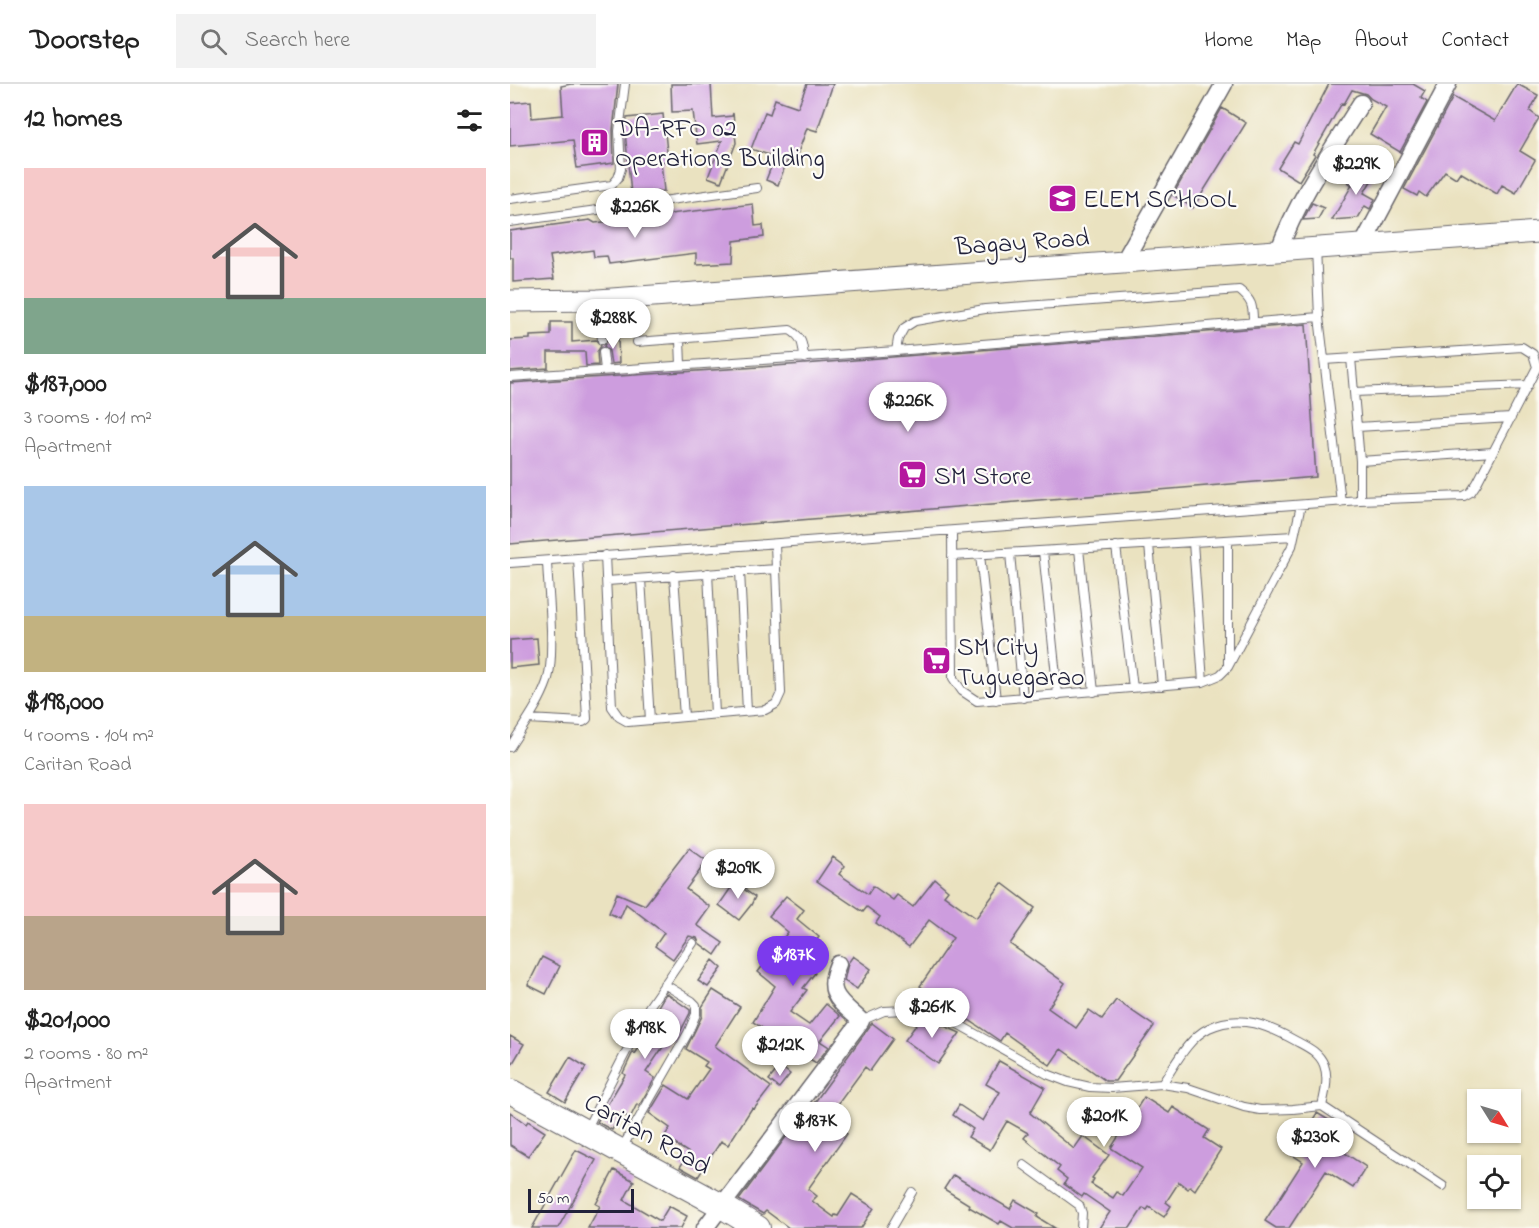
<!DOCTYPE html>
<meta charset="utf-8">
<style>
:root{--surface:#fff;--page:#f2f2f2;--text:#222;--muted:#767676;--line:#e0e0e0;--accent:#7c3aed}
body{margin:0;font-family:"Indie Flower",sans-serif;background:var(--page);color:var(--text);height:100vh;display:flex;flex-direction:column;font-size:22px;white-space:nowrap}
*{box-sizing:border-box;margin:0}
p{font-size:20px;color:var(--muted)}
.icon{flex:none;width:33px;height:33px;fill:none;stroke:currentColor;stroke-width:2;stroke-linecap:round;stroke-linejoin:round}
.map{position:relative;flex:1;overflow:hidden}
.panel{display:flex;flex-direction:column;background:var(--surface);width:510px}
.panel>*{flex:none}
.needle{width:39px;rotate:127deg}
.fabs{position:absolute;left:957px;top:1005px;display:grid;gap:12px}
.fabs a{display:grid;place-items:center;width:54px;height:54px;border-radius:0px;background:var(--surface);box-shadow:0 2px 4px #0004;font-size:30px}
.scale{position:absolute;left:18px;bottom:15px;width:106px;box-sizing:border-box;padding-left:6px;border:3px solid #22223b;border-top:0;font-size:16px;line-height:21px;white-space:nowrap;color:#22223b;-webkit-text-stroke:4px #fdfcf7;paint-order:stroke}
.price{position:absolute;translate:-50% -51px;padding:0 14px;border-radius:21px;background:#fff;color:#222;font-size:20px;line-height:39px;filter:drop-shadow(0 2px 3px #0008)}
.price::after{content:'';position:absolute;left:50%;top:36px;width:18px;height:14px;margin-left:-9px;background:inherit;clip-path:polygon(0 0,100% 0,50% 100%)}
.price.current{background:var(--accent);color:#fff}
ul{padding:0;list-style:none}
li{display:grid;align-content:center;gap:12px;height:318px;padding:0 24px}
li span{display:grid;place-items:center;height:186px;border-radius:0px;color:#555}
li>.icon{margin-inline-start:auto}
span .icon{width:108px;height:108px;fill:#fffc;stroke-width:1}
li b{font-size:26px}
h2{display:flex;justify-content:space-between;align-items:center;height:72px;padding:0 24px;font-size:26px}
header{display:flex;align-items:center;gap:36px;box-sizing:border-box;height:84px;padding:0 30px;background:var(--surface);border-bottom:2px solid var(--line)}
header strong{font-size:28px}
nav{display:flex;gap:33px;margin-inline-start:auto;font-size:21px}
.search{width:420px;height:54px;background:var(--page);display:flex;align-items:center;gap:15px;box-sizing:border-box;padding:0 21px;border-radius:0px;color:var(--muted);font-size:22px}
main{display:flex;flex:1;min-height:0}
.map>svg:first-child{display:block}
.building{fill:#cd9dde}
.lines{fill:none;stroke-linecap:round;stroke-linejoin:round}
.service-casing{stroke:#68656a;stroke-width:10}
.minor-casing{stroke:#68656a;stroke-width:19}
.tertiary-casing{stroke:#68656a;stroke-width:23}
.secondary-casing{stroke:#68656a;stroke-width:26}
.service{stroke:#fff;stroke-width:8}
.minor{stroke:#fff;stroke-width:16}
.tertiary{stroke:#fff;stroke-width:21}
.secondary{stroke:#fff;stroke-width:24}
.labels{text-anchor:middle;stroke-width:4.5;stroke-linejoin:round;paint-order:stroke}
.poi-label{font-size:26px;fill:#22223b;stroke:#fdfcf7;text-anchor:start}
.street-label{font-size:26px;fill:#22223b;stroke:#fdfcf7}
</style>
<header>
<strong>Doorstep</strong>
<div class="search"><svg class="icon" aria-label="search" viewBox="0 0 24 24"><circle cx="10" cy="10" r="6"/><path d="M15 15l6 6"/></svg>Search here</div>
<nav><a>Home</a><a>Map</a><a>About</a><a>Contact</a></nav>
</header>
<main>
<section class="panel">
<h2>12 homes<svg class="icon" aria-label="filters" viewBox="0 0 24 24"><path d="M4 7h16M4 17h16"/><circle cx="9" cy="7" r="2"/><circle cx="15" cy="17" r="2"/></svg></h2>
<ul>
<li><span style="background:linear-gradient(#f6c9c9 70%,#7fa58c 0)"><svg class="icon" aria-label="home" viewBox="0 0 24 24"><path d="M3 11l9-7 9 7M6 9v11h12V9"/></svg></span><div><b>$187,000</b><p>3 rooms · 101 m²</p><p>Apartment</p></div></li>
<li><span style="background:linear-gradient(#a9c7e8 70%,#c2b280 0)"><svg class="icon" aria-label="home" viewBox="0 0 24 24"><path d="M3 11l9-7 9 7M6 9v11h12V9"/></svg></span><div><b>$198,000</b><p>4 rooms · 104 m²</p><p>Caritan Road</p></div></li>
<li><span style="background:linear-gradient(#f6c9c9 60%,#b9a48a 0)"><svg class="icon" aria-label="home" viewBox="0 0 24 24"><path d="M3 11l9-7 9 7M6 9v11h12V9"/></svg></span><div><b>$201,000</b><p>2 rooms · 80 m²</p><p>Apartment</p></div></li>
</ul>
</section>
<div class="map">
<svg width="1029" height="1144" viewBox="0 0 1029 1144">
<rect width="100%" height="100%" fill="#fdfcf7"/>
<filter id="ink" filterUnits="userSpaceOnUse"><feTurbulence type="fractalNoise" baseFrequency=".0167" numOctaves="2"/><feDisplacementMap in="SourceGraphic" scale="12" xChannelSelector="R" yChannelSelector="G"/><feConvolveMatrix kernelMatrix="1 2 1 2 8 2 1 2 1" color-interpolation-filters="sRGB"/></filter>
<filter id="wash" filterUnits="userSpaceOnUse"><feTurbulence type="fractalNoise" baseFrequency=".008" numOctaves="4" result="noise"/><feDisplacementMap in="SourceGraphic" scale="24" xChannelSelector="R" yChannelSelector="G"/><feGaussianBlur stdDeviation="1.35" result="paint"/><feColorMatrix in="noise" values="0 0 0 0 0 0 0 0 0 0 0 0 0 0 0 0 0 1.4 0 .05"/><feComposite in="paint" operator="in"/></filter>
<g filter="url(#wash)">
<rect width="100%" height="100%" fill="#eae2c0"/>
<g id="blocks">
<path class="building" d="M 61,0 L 108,0 L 103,46 L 104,79 L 67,84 L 63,56 L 0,62 L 0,19 L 21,17 L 22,34 L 53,31 L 51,2 Z
M 161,0 L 201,0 L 203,34 L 222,32 L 223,29 L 226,59 L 211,98 L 198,93 L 212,57 L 187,60 L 183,27 L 162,28 Z
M 297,0 L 323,0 L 307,47 L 297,44 L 284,80 L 277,77 L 268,101 L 256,96 L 265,73 L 241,65 L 255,28 L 260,30 L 265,15 L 288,23 Z
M 819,0 L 903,0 L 915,7 L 911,14 L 917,18 L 890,68 L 860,50 L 876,23 L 861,15 L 856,10 L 842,6 L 834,20 L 832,19 L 803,70 L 805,71 L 789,97 L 768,84 L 784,58 L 788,60 Z
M 1007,0 L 1028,11 L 1020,27 L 1029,34 L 1010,67 L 1025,76 L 1006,109 L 992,101 L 987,110 L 950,88 L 946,94 L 935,87 L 916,113 L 909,108 L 907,112 L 894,105 L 943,13 L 985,37 Z
M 712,24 L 736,39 L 683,124 L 663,111 Z
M 153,30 L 158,77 L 151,78 L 154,107 L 121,110 L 115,47 L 117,34 Z
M 846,82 L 864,92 L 854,109 L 865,115 L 860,125 L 855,122 L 848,134 L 822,136 L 842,101 L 838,98 Z
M 802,119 L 814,124 L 808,135 L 793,136 Z
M 243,120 L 245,142 L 253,141 L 254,153 L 224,157 L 223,178 L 186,180 L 186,169 L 99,180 L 97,172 L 84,173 L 83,166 L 40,172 L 44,195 L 3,198 L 3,174 L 0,174 L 0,147 L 80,136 L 85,139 Z
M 41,238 L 62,238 L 62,258 L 86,256 L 91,262 L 87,268 L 88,281 L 76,282 L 75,268 L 38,268 L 38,284 L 0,287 L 0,256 L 20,255 L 20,252 L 41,251 Z
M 796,240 L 806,393 L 0,460 L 0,299 L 294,280 Z
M 98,255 L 108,255 L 109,279 L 101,280 L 99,267 L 94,262 Z
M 27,554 L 29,581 L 0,584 L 0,556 Z
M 179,764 L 197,777 L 176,805 L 200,823 L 187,841 L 213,859 L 205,871 L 189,859 L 187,854 L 179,852 L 163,875 L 145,862 L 154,849 L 116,820 L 110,834 L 99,829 L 107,809 L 135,821 Z
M 323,773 L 335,782 L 329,790 L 358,810 L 363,802 L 383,816 L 387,811 L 403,823 L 425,795 L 438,806 L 434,811 L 466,834 L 492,799 L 525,824 L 500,860 L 555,899 L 538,924 L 566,944 L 579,926 L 592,935 L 606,916 L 644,942 L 605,997 L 596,997 L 551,965 L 540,981 L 495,949 L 490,957 L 459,936 L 457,938 L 419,922 L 425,913 L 410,902 L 443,854 L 419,836 L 399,863 L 366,839 L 370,833 L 357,823 L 353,828 L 307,797 Z
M 227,795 L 238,802 L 235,806 L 245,813 L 241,821 L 229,836 L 209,821 Z
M 276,812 L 294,826 L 287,835 L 309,853 L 290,877 L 305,889 L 293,904 L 297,906 L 280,928 L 299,941 L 316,920 L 330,932 L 310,957 L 319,963 L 306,979 L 243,938 L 265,902 L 248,888 L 278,848 L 259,832 Z
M 343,872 L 361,885 L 347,905 L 334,897 L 338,879 Z
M 32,873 L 50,882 L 36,910 L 18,901 Z
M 203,876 L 212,884 L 198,903 L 188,897 Z
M 203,906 L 230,923 L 205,962 L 261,1003 L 244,1025 L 242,1024 L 218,1061 L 211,1057 L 188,1093 L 170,1083 L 179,1069 L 154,1053 L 160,1044 L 139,1029 L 156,1001 L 178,1015 L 199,985 L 194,982 L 197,978 L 176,965 L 192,932 L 192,923 Z
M 156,909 L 180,926 L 180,929 L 165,958 L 159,954 L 136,988 L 145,994 L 129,1022 L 127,1020 L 120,1034 L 111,1030 L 102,1046 L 87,1038 L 115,991 L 113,989 L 123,968 L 125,970 L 137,951 L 133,948 Z
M 411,934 L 417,934 L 450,949 L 428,980 L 395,956 Z
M 362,939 L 383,955 L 360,987 L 355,983 L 317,1035 L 337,1050 L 298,1105 L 307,1112 L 302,1117 L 324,1133 L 325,1131 L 328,1132 L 342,1110 L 364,1124 L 351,1144 L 279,1144 L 256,1127 L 253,1130 L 229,1116 L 279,1049 L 281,1051 Z
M 0,952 L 14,960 L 0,984 Z
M 60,973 L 76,983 L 55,1018 L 39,1008 Z
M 489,977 L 535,1003 L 520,1029 L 564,1065 L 573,1052 L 599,1071 L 582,1094 L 584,1095 L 581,1100 L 603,1114 L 607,1108 L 613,1112 L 632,1084 L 601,1064 L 634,1013 L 659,1029 L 663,1023 L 699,1046 L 694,1054 L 711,1065 L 685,1106 L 680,1102 L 678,1105 L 669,1098 L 656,1118 L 661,1122 L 654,1133 L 639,1123 L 637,1126 L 633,1124 L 620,1144 L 589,1144 L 600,1128 L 574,1110 L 572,1113 L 554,1100 L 557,1095 L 547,1087 L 550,1083 L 514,1054 L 518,1049 L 497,1037 L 480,1066 L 458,1053 L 463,1045 L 443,1031 L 449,1021 L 473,1037 L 490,1008 L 476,1000 Z
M 270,982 L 280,990 L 269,1004 L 259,996 Z
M 0,1028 L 16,1040 L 18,1037 L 35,1048 L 18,1072 L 0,1061 Z
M 807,1029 L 840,1049 L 829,1065 L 856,1083 L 843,1104 L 816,1087 L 779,1144 L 766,1144 L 755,1137 L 793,1078 L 781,1070 Z
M 66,1066 L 86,1076 L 48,1144 L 22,1144 Z
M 104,1086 L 124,1097 L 114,1116 L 150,1137 L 159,1122 L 177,1132 L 171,1144 L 78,1144 L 90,1122 L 86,1120 Z
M 443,1091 L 500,1125 L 505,1116 L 529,1130 L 527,1133 L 545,1144 L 503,1144 L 491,1137 L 489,1140 L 459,1123 L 460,1121 L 434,1105 Z"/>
</g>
</g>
<g filter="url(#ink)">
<use href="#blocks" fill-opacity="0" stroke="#68656a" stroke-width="1.5"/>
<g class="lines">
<defs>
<path id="service" d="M 0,115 L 102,101 L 108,94 L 111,85 L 109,47 L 115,0
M 0,138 L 247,104
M 806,164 L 809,233 L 831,418
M 88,217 L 92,256
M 170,256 L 171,281
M 127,258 L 280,246 C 292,253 293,260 294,274
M 386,267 L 388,255 L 394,244 L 405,237 L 475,225 L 729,206 C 742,216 743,222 743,237
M 93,268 L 95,286
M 841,274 L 850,377 L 850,416
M 0,293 L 386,267 L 809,233
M 844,308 L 1018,301
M 847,343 L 1001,334
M 850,377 L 983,368
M 442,447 L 443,594 L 452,607 L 467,617 L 693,598 L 710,591 L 718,583 L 782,462 L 791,421
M 718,456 L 718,580
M 683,458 L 693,598
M 639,461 L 652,602
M 606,462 L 623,604
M 569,465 L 584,608
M 533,467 L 548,611
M 500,469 L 513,614
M 95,471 L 102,623 L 109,633 L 118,638 L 255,626 L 266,620 L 271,609 L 265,460
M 470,471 L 486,616
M 442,472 L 784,452
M 0,479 L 850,416 L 954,412 L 961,408 L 967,399 L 1027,283 L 1023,270 L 1012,263 L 814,276
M 230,487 L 237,627
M 198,489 L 205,630
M 164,491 L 174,633
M 131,495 L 140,636
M 97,497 L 266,485
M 18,635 L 73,638 L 77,635 L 68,474
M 0,663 C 13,642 29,621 37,598 C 46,571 38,508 37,477
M 351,937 L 374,927 L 395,926 L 419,928 L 446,939 L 537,990 L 558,998 L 580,1003 L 602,1004 L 652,1000 L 678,1004 L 734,1023 L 750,1026 L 783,1025 L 812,1022 L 933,1102
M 652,1000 C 665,981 678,954 699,944 C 730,929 759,942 786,957 C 797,963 809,968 814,981 C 819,994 815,1009 812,1022
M 76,1046 L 139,923 L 183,859
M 112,1064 L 178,949 L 186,930 L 186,921 L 182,917 L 154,900
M 514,1081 L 569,1121 L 572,1129 L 571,1144
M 381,1144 L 402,1108"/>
<path id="minor" d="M 853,160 L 938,0
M 769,166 C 788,114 822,66 851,19
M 614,177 L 714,0
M 195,1144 L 351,937 C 330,917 315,911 328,880"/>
<path id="tertiary" d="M 0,217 L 88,216 L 1029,148"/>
<path id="secondary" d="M 0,1007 L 210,1121 L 248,1144"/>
</defs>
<use href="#service" class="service-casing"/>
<use href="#minor" class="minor-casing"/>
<use href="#tertiary" class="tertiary-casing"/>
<use href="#secondary" class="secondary-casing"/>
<use href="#service" class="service"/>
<use href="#minor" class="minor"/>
<use href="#tertiary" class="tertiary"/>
<use href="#secondary" class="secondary"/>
</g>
</g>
<defs>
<symbol id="building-square" viewBox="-11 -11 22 22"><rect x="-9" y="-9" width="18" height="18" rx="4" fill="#b5179e" stroke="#fdfcf7"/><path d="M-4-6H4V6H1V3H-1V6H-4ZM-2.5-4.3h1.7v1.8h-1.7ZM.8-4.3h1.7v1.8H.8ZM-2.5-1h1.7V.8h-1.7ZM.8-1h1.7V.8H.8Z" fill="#fff"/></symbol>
<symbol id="school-square" viewBox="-11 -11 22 22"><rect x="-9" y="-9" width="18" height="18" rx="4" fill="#b5179e" stroke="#fdfcf7"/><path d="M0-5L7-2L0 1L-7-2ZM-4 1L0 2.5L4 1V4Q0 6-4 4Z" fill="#fff"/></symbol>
<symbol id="supermarket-square" viewBox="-11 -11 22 22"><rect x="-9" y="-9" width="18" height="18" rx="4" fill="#b5179e" stroke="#fdfcf7"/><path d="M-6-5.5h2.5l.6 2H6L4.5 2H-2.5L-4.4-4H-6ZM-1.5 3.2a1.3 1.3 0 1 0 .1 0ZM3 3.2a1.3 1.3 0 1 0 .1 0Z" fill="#fff"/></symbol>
</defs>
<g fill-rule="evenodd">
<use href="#building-square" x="68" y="42" width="33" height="33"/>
<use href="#school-square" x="536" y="98" width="33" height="33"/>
<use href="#supermarket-square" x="386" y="374" width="33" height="33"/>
<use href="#supermarket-square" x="410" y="560" width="33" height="33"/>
</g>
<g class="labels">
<g class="poi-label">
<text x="105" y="52">DA-RFO 02<tspan x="105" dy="30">Operations Building</tspan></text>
<text x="573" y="123">ELEM SCHOOL</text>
<text x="424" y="400">SM Store</text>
<text x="447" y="571">SM City<tspan x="447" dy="30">Tuguegarao</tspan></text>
</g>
<g class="street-label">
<text transform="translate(512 157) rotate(-4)" y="9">Bagay Road</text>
<text transform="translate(138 1049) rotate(29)" y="9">Caritan Road</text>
</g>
</g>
</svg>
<div class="fabs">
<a><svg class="needle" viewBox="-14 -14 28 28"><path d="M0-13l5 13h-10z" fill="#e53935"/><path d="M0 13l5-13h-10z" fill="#767676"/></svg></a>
<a><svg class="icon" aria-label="locate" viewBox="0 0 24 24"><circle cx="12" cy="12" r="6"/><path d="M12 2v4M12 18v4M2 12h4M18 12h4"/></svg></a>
</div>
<div class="scale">50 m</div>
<b class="price" style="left:846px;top:112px">$229K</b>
<b class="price" style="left:125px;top:155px">$226K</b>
<b class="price" style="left:103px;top:266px">$288K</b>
<b class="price" style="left:398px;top:349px">$226K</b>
<b class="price" style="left:228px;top:816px">$209K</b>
<b class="price current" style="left:283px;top:903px">$187K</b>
<b class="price" style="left:422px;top:955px">$261K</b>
<b class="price" style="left:135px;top:976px">$198K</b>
<b class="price" style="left:270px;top:993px">$212K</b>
<b class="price" style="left:594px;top:1064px">$201K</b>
<b class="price" style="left:305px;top:1069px">$187K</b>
<b class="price" style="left:805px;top:1085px">$230K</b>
</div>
</main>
